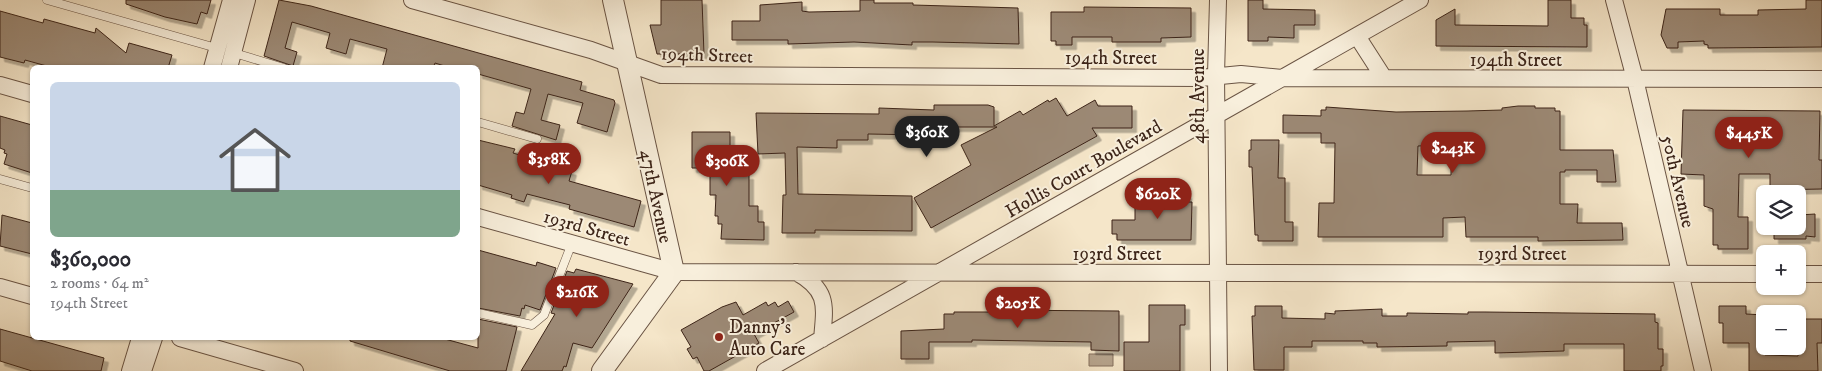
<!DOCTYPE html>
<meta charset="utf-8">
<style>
:root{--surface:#fff;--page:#f2f2f3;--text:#2b2b33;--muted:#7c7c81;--accent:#8f2418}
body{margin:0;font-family:"IM FELL DW Pica",serif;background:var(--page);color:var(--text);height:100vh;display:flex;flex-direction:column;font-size:19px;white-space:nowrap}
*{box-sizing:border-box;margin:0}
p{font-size:16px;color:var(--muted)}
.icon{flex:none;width:28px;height:28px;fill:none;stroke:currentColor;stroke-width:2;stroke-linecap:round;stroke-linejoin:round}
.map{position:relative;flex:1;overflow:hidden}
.sheet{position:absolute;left:30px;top:65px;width:450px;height:275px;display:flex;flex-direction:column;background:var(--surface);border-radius:8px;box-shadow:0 1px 4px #0004}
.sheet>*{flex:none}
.tools{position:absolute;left:1756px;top:185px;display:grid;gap:10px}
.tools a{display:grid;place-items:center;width:50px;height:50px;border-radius:8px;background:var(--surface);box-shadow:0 1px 4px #0004;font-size:25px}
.price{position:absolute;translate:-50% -42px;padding:0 11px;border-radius:18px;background:var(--accent);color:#fff;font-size:16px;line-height:32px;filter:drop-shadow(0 1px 2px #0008)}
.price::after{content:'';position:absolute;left:50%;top:30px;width:15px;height:11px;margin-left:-8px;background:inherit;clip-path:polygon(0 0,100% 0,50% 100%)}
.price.current{background:#222;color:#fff}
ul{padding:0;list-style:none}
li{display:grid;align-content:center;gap:10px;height:265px;padding:0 20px}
li span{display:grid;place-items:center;height:155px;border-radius:8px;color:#555}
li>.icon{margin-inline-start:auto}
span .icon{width:90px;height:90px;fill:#fffc;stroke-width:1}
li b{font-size:21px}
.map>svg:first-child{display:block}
.water{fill:#b6a48d;stroke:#85715e}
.building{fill:#9c8974;stroke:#3c2418;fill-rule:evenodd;filter:url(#shadow)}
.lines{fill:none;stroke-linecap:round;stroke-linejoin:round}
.service-casing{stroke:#6a5444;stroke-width:9}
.minor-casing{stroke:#6a5444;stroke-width:18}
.tertiary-casing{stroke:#6a5444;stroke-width:22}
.service{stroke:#f8efdc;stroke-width:8}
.minor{stroke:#f8efdc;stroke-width:16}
.tertiary{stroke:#f8efdc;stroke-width:20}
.poi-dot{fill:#8f2418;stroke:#f8efdc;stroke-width:2}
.labels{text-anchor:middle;stroke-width:4;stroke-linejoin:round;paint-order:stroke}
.street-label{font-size:19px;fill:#3c2418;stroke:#f8efdc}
.poi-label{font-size:19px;fill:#3c2418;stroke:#f8efdc;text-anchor:start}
</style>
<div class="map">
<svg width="1822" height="371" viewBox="0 0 1822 371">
<defs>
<filter id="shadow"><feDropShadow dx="4.5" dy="4.5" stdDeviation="0" flood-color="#0004"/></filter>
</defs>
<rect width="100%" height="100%" fill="#f5e6c9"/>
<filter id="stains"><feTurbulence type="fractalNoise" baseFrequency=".004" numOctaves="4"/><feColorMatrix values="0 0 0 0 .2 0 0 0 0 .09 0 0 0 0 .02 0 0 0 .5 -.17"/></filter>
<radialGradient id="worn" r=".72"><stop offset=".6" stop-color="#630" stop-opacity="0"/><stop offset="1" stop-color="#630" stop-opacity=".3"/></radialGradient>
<path class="water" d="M 1089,354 L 1113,354 L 1113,366 L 1089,366 Z"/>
<path class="building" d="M 126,0 L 211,0 L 207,14 L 201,12 L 197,24 L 165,17 L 126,4 Z
M 279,0 L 311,6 L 582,82 L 580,90 L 614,100 L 615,103 L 607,132 L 577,123 L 583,103 L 548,94 L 541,120 L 560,125 L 556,140 L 512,126 L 516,112 L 524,114 L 531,89 L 478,74 L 478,68 L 451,68 L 435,63 L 433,68 L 382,68 L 387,49 L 350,39 L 346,54 L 326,48 L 330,33 L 292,22 L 285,48 L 297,52 L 293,66 L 264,56 Z
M 661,0 L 702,0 L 704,54 L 657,54 L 650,25 L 661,25 Z
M 860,0 L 874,0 L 874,3 L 913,3 L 913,5 L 1018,8 L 1019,44 L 932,42 L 912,42 L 912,45 L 854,42 L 788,44 L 788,40 L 732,40 L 732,21 L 760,21 L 760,5 L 802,2 L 802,11 L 809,12 L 860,11 Z
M 1248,0 L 1263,0 L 1263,9 L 1315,10 L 1315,25 L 1294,25 L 1294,38 L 1268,37 L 1268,41 L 1248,41 Z
M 1548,0 L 1571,0 L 1571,18 L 1584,18 L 1584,25 L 1587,25 L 1587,47 L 1436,46 L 1436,20 L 1455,9 L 1455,25 L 1548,26 Z
M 1806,0 L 1822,0 L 1822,47 L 1708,48 L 1708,45 L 1704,44 L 1704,41 L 1678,42 L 1678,48 L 1667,48 L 1661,35 L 1666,9 L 1720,9 L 1720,15 L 1758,15 L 1758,10 L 1806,9 Z
M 1084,7 L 1191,8 L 1191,37 L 1161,38 L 1161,42 L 1112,42 L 1112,37 L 1072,37 L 1072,45 L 1056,45 L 1056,41 L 1051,41 L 1051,12 L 1084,12 Z
M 0,11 L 43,23 L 44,19 L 95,33 L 96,28 L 126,53 L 129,43 L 172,55 L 168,68 L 54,68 L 25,60 L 24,63 L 0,57 Z
M 1056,98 L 1067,116 L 1095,100 L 1098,106 L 1132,106 L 1132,128 L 1092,128 L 1097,136 L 931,228 L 914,198 L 971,165 L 961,145 L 997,127 L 925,127 L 925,135 L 868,134 L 868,140 L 837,140 L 837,148 L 797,147 L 798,194 L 912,196 L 912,231 L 815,230 L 815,233 L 782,233 L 783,195 L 786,195 L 785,153 L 758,154 L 756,113 L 879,114 L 879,108 L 934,110 L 934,105 L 988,105 L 994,107 L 994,126 L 1020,111 L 1023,115 L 1048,100 L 1049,102 Z
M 1518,106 L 1535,106 L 1535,108 L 1555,108 L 1555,111 L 1560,111 L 1560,150 L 1613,150 L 1616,182 L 1597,182 L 1597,170 L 1565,170 L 1565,172 L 1560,172 L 1560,204 L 1578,204 L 1577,223 L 1622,223 L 1623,240 L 1538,241 L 1538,237 L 1466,237 L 1465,217 L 1443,218 L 1443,237 L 1318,237 L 1319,203 L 1334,203 L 1335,143 L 1321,143 L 1321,133 L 1283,133 L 1283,115 L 1321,116 L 1321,110 L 1326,110 L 1326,107 L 1396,112 L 1467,111 L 1502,110 L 1502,108 ZM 1451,145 L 1451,175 L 1417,175 L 1418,146 Z
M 1683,110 L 1820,111 L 1819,160 L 1822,160 L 1822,189 L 1770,190 L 1770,174 L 1739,174 L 1738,217 L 1748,217 L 1748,249 L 1718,249 L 1718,245 L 1713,245 L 1713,209 L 1704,206 L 1704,175 L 1681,174 Z
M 0,116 L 32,125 L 32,173 L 4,164 L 7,154 L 4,153 L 5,150 L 0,148 Z
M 692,132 L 730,132 L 730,175 L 749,175 L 749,206 L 758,206 L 758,222 L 764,222 L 764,240 L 721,239 L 722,224 L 718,224 L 718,216 L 715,216 L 716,195 L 710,195 L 710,168 L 692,168 Z
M 478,140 L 515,149 L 513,153 L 572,171 L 569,181 L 641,201 L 634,227 L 569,209 L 570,205 L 527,194 L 524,202 L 511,198 L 512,195 L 478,185 Z
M 1251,140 L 1279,140 L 1278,178 L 1285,178 L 1285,222 L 1293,222 L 1293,241 L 1258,241 L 1258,235 L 1255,235 L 1252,167 L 1249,167 L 1249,150 L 1251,150 Z
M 1171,194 L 1187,194 L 1187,202 L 1192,202 L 1191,240 L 1117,240 L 1117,234 L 1112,234 L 1112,220 L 1135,220 L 1135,199 L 1171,197 Z
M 1815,214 L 1815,237 L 1806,236 L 1806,239 L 1774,239 L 1774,226 L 1799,226 L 1799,215 Z
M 2,215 L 32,223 L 32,254 L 0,246 Z
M 478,250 L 536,266 L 537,262 L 556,268 L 540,310 L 525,305 L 524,309 L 522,308 L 520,316 L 478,308 Z
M 576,269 L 633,284 L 592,348 L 573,343 L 566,367 L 564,366 L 562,371 L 521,371 L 555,314 L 551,313 L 567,271 L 574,273 Z
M 788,301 L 794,312 L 754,334 L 759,343 L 709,371 L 704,371 L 697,357 L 693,359 L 687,349 L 691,347 L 681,330 L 722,307 L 736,302 L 743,315 L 766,302 L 768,306 L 775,302 L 778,307 Z
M 1149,305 L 1185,305 L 1185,325 L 1180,325 L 1180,371 L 1124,371 L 1124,342 L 1149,342 Z
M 1255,306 L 1282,306 L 1282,318 L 1325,319 L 1325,313 L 1335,314 L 1335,311 L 1382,309 L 1382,316 L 1407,316 L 1407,313 L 1468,314 L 1468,312 L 1485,312 L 1655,314 L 1655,322 L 1658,323 L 1658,349 L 1663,349 L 1663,366 L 1661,366 L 1661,371 L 1624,371 L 1624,344 L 1564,344 L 1564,351 L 1495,353 L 1495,341 L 1447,342 L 1447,346 L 1377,347 L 1377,343 L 1363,343 L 1363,341 L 1312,341 L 1312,347 L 1284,347 L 1284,370 L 1254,370 L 1252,316 L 1255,316 Z
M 1719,306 L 1746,306 L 1746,314 L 1765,315 L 1765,355 L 1798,356 L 1798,319 L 1822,319 L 1822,343 L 1817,343 L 1818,371 L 1749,371 L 1749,343 L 1723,343 L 1723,323 L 1719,323 Z
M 991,310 L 1119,311 L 1119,351 L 1091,350 L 1091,342 L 972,340 L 972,342 L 929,342 L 929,359 L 901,359 L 901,331 L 944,329 L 944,314 L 954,314 L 954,312 L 991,312 Z
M 478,319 L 517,327 L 506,371 L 450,371 L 350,341 L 350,338 L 441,338 L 478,348 Z
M 0,329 L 104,358 L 101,371 L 32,371 L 0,361 Z"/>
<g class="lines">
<defs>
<path id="service" d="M 47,0 L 220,49
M 231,52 L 284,68
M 478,122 L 537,139
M 0,179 L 32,188
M 478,313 L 532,325 L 544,315 L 572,243"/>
<path id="minor" d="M 412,0 L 591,50 L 661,75 L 1200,78 L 1241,74 L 1282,78 L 1822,79
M 1218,0 L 1216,75 L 1219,371
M 1614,0 L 1635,79 L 1703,371
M 1357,36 L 1384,78
M 212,68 L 231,0
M 229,68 L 247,0
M 0,85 L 32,94
M 478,217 L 674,272 L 1765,274
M 796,272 C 829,290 825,306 822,339
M 1798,274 L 1822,274
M 0,287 L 32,296
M 180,338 L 295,371
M 130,371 L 140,338
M 143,371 L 154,338
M 765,371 L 1420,0"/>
<path id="tertiary" d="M 602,371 L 674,272 L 613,0"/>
</defs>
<use href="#service" class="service-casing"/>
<use href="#minor" class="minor-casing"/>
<use href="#tertiary" class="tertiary-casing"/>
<use href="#service" class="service"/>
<use href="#minor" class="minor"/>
<use href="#tertiary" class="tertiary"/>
</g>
<circle class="poi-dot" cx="719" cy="337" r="5"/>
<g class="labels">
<g class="street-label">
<text transform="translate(707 54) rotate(2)" y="7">194th Street</text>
<text x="1111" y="64">194th Street</text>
<text x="1516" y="66">194th Street</text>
<text transform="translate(1197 96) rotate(-90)" y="7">48th Avenue</text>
<text transform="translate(1083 168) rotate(-30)" y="7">Hollis Court Boulevard</text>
<text transform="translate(1679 181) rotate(77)" y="7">50th Avenue</text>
<text transform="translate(657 196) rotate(78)" y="7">47th Avenue</text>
<text transform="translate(587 227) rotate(16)" y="7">193rd Street</text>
<text x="1117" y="260">193rd Street</text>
<text x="1522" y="260">193rd Street</text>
</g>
<g class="poi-label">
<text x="729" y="333">Danny’s<tspan x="729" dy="22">Auto Care</tspan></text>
</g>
</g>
<rect width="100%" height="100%" filter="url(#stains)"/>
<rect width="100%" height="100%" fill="url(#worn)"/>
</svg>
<div class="tools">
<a><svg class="icon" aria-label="layers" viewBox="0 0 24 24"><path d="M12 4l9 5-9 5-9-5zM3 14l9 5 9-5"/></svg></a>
<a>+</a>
<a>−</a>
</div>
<b class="price current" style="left:927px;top:158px">$360K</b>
<b class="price" style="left:1749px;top:159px">$445K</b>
<b class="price" style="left:1453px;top:174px">$243K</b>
<b class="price" style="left:549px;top:185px">$358K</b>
<b class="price" style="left:727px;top:187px">$306K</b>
<b class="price" style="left:1158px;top:220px">$620K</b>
<b class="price" style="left:577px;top:318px">$216K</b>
<b class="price" style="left:1018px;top:329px">$205K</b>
<section class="sheet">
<ul>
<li><span style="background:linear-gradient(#c9d6e8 70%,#7fa58c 0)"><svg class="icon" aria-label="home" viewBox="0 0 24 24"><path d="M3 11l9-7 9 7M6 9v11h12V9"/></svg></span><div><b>$360,000</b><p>2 rooms · 64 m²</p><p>194th Street</p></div></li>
</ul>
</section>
</div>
